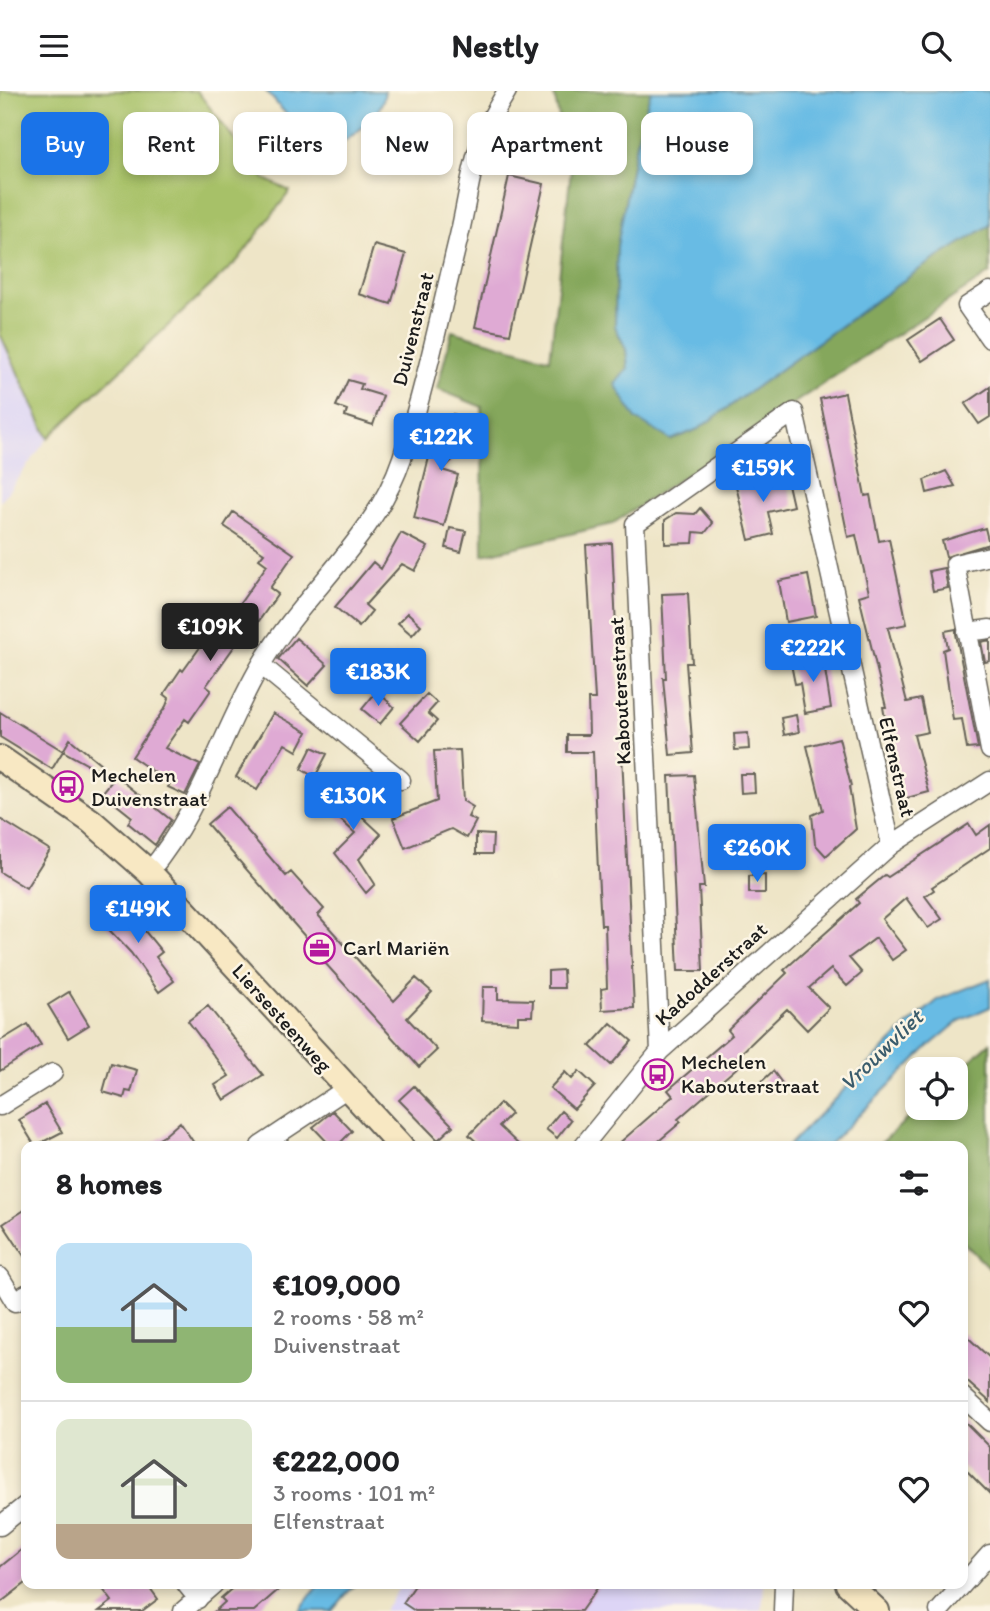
<!DOCTYPE html>
<meta charset="utf-8">
<style>
:root{--surface:#fff;--page:#f2f2f2;--text:#202124;--muted:#757577;--line:#e0e0e0;--accent:#1a73e8}
body{margin:0;font-family:Itim,sans-serif;background:var(--page);color:var(--text);height:100vh;display:flex;flex-direction:column;font-size:26px;white-space:nowrap}
*{box-sizing:border-box;margin:0}
p{font-size:23px;color:var(--muted)}
.icon{flex:none;width:38px;height:38px;fill:none;stroke:currentColor;stroke-width:2;stroke-linecap:round;stroke-linejoin:round}
.map{position:relative;flex:1;overflow:hidden}
.sheet{position:absolute;left:21px;top:1050px;width:947px;height:448px;display:flex;flex-direction:column;background:var(--surface);border-radius:14px;box-shadow:0 4px 10px #0003}
.sheet>*{flex:none}
.hud{position:absolute;left:21px;top:21px;width:948px;height:63px;display:flex;gap:14px}
.fabs{position:absolute;left:905px;top:966px;display:grid;gap:14px}
.fabs a{display:grid;place-items:center;width:63px;height:63px;border-radius:14px;background:var(--surface);box-shadow:0 4px 10px #0003;font-size:35px}
.price{position:absolute;translate:-50% -60px;padding:0 16px;border-radius:7px;background:var(--accent);color:#fff;font-size:23px;line-height:46px;filter:drop-shadow(0 2px 4px #0008)}
.price::after{content:'';position:absolute;left:50%;top:42px;width:21px;height:16px;margin-left:-10px;background:inherit;clip-path:polygon(0 0,100% 0,50% 100%)}
.price.active{background:#222;color:#fff}
ul{padding:0;list-style:none}
li{display:flex;align-items:center;gap:21px;height:175px;padding:0 35px}
li+li{border-top:2px solid var(--line)}
li span{display:grid;place-items:center;flex:none;width:196px;height:140px;border-radius:14px;color:#555}
li>.icon{margin-inline-start:auto}
span .icon{width:84px;height:84px;fill:#fffc;stroke-width:1}
li b{font-size:30px}
h2{display:flex;justify-content:space-between;align-items:center;height:84px;padding:0 35px;font-size:30px}
.chip{padding:0 24px;border-radius:14px;background:var(--surface);box-shadow:0 4px 10px #0003;font-size:24px;line-height:63px}
.chip.active{background:var(--accent);color:#fff}
header{display:flex;justify-content:space-between;align-items:center;height:91px;padding:0 35px;background:var(--surface);font-size:32px;font-weight:800}
.map>svg:first-child{display:block}
.built{fill:#ddd5f6}
.green{fill:#a7c168;stroke:#626e42;stroke-width:2}
.forest{fill:#85a75c;stroke:#50623c;stroke-width:2}
.water{fill:#68bbe4;stroke:#426c80;stroke-width:2}
.building{fill:#dfaad4}
.lines{fill:none;stroke-linecap:round;stroke-linejoin:round}
.street-casing{stroke:#666258;stroke-width:21}
.secondary-casing{stroke:#666258;stroke-width:28}
.street{stroke:#fff;stroke-width:18}
.secondary{stroke:#f8e8c3;stroke-width:24}
.labels{text-anchor:middle;stroke-width:5;stroke-linejoin:round;paint-order:stroke}
.street-label{font-size:21px;fill:#1c1c1c;stroke:#fcf5e5}
.poi-label{font-size:21px;fill:#1c1c1c;stroke:#fcf5e5;text-anchor:start}
.water-label{font-size:23px;font-style:italic;fill:#3a5c6c;stroke:#fcf5e5}
</style>
<header><svg class="icon" aria-label="menu" viewBox="0 0 24 24"><path d="M4 6h16M4 12h16M4 18h16"/></svg>Nestly<svg class="icon" aria-label="search" viewBox="0 0 24 24"><circle cx="10" cy="10" r="6"/><path d="M15 15l6 6"/></svg></header>
<div class="map">
<svg width="990" height="1520" viewBox="0 0 990 1520">
<rect width="100%" height="100%" fill="#fcf5e5"/>
<filter id="ink" filterUnits="userSpaceOnUse"><feTurbulence type="fractalNoise" baseFrequency=".0143" numOctaves="2"/><feDisplacementMap in="SourceGraphic" scale="14" xChannelSelector="R" yChannelSelector="G"/><feConvolveMatrix kernelMatrix="1 2 1 2 8 2 1 2 1" color-interpolation-filters="sRGB"/></filter>
<filter id="wash" filterUnits="userSpaceOnUse"><feTurbulence type="fractalNoise" baseFrequency=".00686" numOctaves="4" result="noise"/><feDisplacementMap in="SourceGraphic" scale="28" xChannelSelector="R" yChannelSelector="G"/><feGaussianBlur stdDeviation="1.57" result="paint"/><feColorMatrix in="noise" values="0 0 0 0 0 0 0 0 0 0 0 0 0 0 0 0 0 1.4 0 .05"/><feComposite in="paint" operator="in"/></filter>
<g filter="url(#wash)">
<rect width="100%" height="100%" fill="#eee5c7"/>
<path class="built" d="M 0,243 L 48,347 L 0,411 Z
M 402,1493 L 764,1493 L 762,1520 L 383,1520 Z"/>
<path class="green" d="M 0,0 L 197,0 L 265,88 L 290,100 L 238,169 L 48,347 L 0,243 Z"/>
<path class="forest" d="M 553,0 L 651,0 L 636,53 L 617,155 L 615,235 L 626,258 L 628,277 L 671,349 L 698,338 L 921,177 L 990,134 L 990,182 L 612,433 L 483,464 L 482,316 L 437,298 L 452,240 L 550,268 L 571,78 Z
M 990,952 L 990,1178 L 963,1151 L 962,1055 L 878,1055 L 919,1017 L 956,1017 L 956,982 Z"/>
<path class="water" d="M 266,0 L 385,0 C 383,24 359,40 341,52 L 306,46 Z
M 651,0 L 990,0 L 990,134 L 921,177 L 698,338 L 671,349 L 636,328 L 615,293 L 628,277 L 626,258 L 615,235 L 617,155 L 636,53 Z
M 990,888 L 990,916 L 959,930 L 928,956 L 828,1055 L 788,1055 L 909,933 L 939,908 Z
M 319,1493 L 355,1493 L 332,1520 L 299,1520 Z"/>
<g id="blocks">
<path class="building" d="M 509,85 L 544,93 L 510,243 L 475,236 Z
M 374,154 L 406,163 L 391,213 L 359,203 Z
M 940,228 L 954,249 L 922,270 L 908,249 Z
M 348,289 L 362,293 L 360,298 L 383,305 L 373,334 L 345,325 L 347,319 L 336,315 Z
M 990,296 L 990,326 L 979,333 L 965,313 Z
M 845,302 L 865,405 L 870,404 L 879,450 L 889,448 L 907,533 L 888,537 L 907,611 L 921,608 L 928,641 L 914,644 L 929,701 L 903,708 L 891,663 L 883,616 L 886,616 L 859,505 L 869,502 L 856,444 L 848,446 L 820,308 Z
M 453,323 L 473,329 L 459,352 L 465,357 L 442,379 L 458,384 L 444,435 L 414,427 L 436,338 L 448,341 Z
M 946,380 L 955,395 L 927,402 L 924,389 Z
M 780,384 L 783,394 L 788,393 L 793,415 L 768,421 L 773,443 L 749,449 L 736,395 Z
M 700,417 L 713,432 L 705,442 L 694,441 L 693,452 L 665,453 L 665,429 L 676,422 L 695,423 Z
M 233,421 L 294,463 L 270,497 L 278,503 L 253,538 L 249,535 L 206,595 L 211,599 L 189,631 L 185,628 L 165,657 L 200,674 L 185,704 L 168,696 L 170,692 L 132,666 L 166,615 L 169,607 L 164,603 L 181,578 L 183,580 L 216,534 L 222,538 L 267,474 L 259,468 L 264,462 L 224,435 Z
M 450,437 L 466,440 L 461,461 L 446,457 Z
M 985,437 L 989,453 L 946,466 L 942,450 Z
M 401,442 L 428,456 L 415,480 L 402,473 L 365,514 L 372,520 L 359,536 L 335,516 L 373,471 L 381,478 Z
M 612,452 L 634,917 L 602,919 L 601,898 L 607,897 L 605,834 L 601,834 L 598,780 L 593,661 L 567,661 L 567,644 L 589,644 L 588,608 L 595,608 L 586,454 Z
M 944,477 L 948,497 L 933,500 L 929,480 Z
M 808,484 L 816,525 L 786,531 L 779,490 Z
M 688,502 L 692,572 L 686,572 L 693,662 L 670,664 L 663,587 L 666,587 L 662,503 Z
M 408,522 L 421,534 L 412,544 L 398,532 Z
M 956,538 L 956,543 L 978,657 L 967,658 L 962,628 L 953,629 L 943,559 L 948,557 L 945,540 Z
M 296,547 L 327,574 L 308,595 L 278,568 Z
M 990,549 L 990,570 L 985,571 L 981,551 Z
M 823,566 L 831,617 L 805,622 L 800,592 L 795,593 L 791,573 Z
M 377,600 L 394,616 L 380,633 L 362,618 Z
M 427,603 L 437,612 L 428,622 L 437,630 L 420,650 L 400,632 Z
M 0,621 L 63,660 L 52,678 L 0,646 Z
M 273,622 L 307,641 L 297,660 L 285,653 L 257,699 L 236,686 Z
M 796,624 L 799,641 L 784,644 L 781,627 Z
M 748,642 L 749,658 L 735,659 L 734,643 Z
M 839,647 L 851,695 L 849,696 L 856,738 L 826,765 L 815,753 L 812,724 L 823,719 L 807,655 Z
M 70,648 L 101,673 L 97,679 L 63,660 Z
M 312,656 L 327,663 L 315,686 L 301,678 Z
M 460,659 L 463,710 L 473,716 L 468,726 L 476,730 L 467,747 L 451,738 L 405,757 L 393,727 L 437,710 L 434,660 Z
M 740,683 L 754,683 L 755,701 L 741,702 Z
M 694,684 L 704,796 L 699,796 L 703,880 L 678,880 L 669,685 Z
M 116,685 L 171,729 L 155,754 L 128,732 L 132,726 L 102,702 Z
M 343,688 L 361,703 L 351,715 L 381,743 L 359,768 L 375,793 L 366,802 L 335,762 L 355,742 L 322,712 Z
M 227,716 L 286,785 L 291,781 L 324,818 L 318,824 L 394,910 L 416,887 L 432,901 L 407,927 L 437,959 L 419,976 L 306,851 L 308,849 L 207,733 Z
M 0,728 L 50,759 L 26,797 L 0,781 Z
M 969,733 L 976,744 L 990,734 L 990,757 L 932,796 L 934,799 L 925,805 L 942,828 L 928,837 L 906,807 L 882,828 L 906,859 L 892,869 L 876,847 L 849,867 L 862,882 L 847,895 L 831,878 L 809,897 L 829,917 L 807,939 L 787,918 L 735,968 L 740,974 L 678,1028 L 681,1031 L 653,1055 L 616,1055 L 673,1005 L 668,999 L 732,944 L 728,939 L 787,882 L 784,879 L 859,812 L 856,808 L 885,784 L 888,786 Z
M 476,743 L 493,744 L 492,763 L 476,763 Z
M 765,784 L 765,802 L 749,802 L 749,785 Z
M 122,812 L 162,861 L 156,866 L 174,890 L 159,901 L 131,862 L 100,829 Z
M 563,879 L 564,897 L 548,897 L 548,880 Z
M 483,896 L 498,896 L 498,908 L 533,909 L 532,925 L 518,925 L 518,932 L 482,930 Z
M 69,901 L 89,934 L 68,947 L 48,914 Z
M 208,915 L 263,984 L 224,1009 L 215,994 L 229,985 L 188,930 Z
M 611,932 L 632,950 L 611,974 L 590,955 Z
M 28,933 L 41,954 L 0,980 L 0,950 Z
M 111,972 L 137,979 L 131,1001 L 126,1000 L 124,1007 L 103,1001 Z
M 579,980 L 595,995 L 574,1018 L 550,997 L 565,981 L 572,988 Z
M 773,980 L 782,992 L 770,1002 L 761,991 Z
M 414,995 L 453,1035 L 438,1049 L 399,1009 Z
M 500,1012 L 511,1023 L 499,1035 L 520,1055 L 481,1055 L 469,1044 Z
M 45,1013 L 62,1041 L 35,1055 L 19,1029 Z
M 333,1020 L 352,1040 L 337,1055 L 331,1055 L 313,1036 Z
M 561,1020 L 571,1029 L 557,1047 L 546,1038 Z
M 180,1031 L 196,1055 L 147,1055 L 164,1045 Z
M 26,1118 L 26,1168 L 3,1133 Z
M 962,1241 L 990,1267 L 990,1311 L 962,1286 Z
M 962,1328 L 990,1356 L 990,1403 L 962,1375 Z
M 26,1455 L 26,1492 L 0,1512 L 0,1476 Z
M 99,1493 L 147,1493 L 158,1508 L 142,1520 L 99,1520 L 112,1510 Z
M 237,1493 L 285,1493 L 254,1520 L 215,1520 L 225,1511 L 221,1507 Z
M 416,1493 L 600,1493 L 581,1520 L 415,1520 L 403,1512 Z"/>
</g>
</g>
<g filter="url(#ink)">
<use href="#blocks" fill-opacity="0" stroke="#666258" stroke-width="2"/>
<g class="lines">
<defs>
<path id="street" d="M 990,200 L 967,215 L 990,248
M 990,465 L 955,473 L 990,659
M 967,541 L 990,538
M 261,574 L 401,689
M 149,781 C 202,718 221,641 262,572 C 305,500 375,448 402,367 C 426,294 441,219 459,145 C 467,112 471,74 484,42 C 490,28 499,14 507,0
M 660,960 L 635,433 L 794,321 L 891,754
M 0,1015 L 53,982
M 260,1055 L 346,998
M 583,1055 L 660,960 L 891,754 L 990,690
M 0,1186 L 15,1211 L 26,1203
M 962,1305 L 990,1331
M 0,1435 L 26,1414
M 186,1493 L 198,1508
M 183,1520 L 214,1493
M 783,1520 L 784,1493
M 939,1520 L 990,1463"/>
<path id="secondary" d="M 0,667 L 91,730 L 149,781 L 401,1055
M 848,1493 L 877,1520"/>
</defs>
<use href="#street" class="street-casing"/>
<use href="#secondary" class="secondary-casing"/>
<use href="#street" class="street"/>
<use href="#secondary" class="secondary"/>
</g>
</g>
<defs>
<symbol id="bus-ring" viewBox="-11 -11 22 22"><circle r="9.5" fill="#fcf5e5" stroke="#b5179e" stroke-width="1.5"/><path d="M-5-6H5V4H4V6H2V4H-2V6H-4V4H-5ZM-3.5-4V0h7V-4ZM-3.5 1.2v1.5H-2V1.2ZM2 1.2v1.5H3.5V1.2Z" fill="#b5179e"/></symbol>
<symbol id="office-ring" viewBox="-11 -11 22 22"><circle r="9.5" fill="#fcf5e5" stroke="#b5179e" stroke-width="1.5"/><path d="M-6-3h4V-5.5h4V-3h4V5H-6ZM-1-4.5V-3h2v-1.5ZM-6 0V1H6V0Z" fill="#b5179e"/></symbol>
</defs>
<g fill-rule="evenodd">
<use href="#bus-ring" x="50" y="678" width="35" height="35"/>
<use href="#office-ring" x="302" y="840" width="35" height="35"/>
<use href="#bus-ring" x="640" y="966" width="35" height="35"/>
</g>
<g class="labels">
<g class="street-label">
<text transform="translate(413 238) rotate(-76)" y="7">Duivenstraat</text>
<text transform="translate(620 600) rotate(-93)" y="7">Kaboutersstraat</text>
<text transform="translate(897 676) rotate(77)" y="7">Elfenstraat</text>
<text transform="translate(711 883) rotate(-42)" y="7">Kadodderstraat</text>
<text transform="translate(282 927) rotate(48)" y="7">Liersesteenweg</text>
</g>
<g class="poi-label">
<text x="91" y="691">Mechelen<tspan x="91" dy="24">Duivenstraat</tspan></text>
<text x="343" y="864">Carl Mariën</text>
<text x="681" y="978">Mechelen<tspan x="681" dy="24">Kabouterstraat</tspan></text>
</g>
<g class="water-label">
<text transform="translate(881 959) rotate(-44)" y="8">Vrouwvliet</text>
</g>
</g>
</svg>
<div class="fabs">
<a><svg class="icon" aria-label="locate" viewBox="0 0 24 24"><circle cx="12" cy="12" r="6"/><path d="M12 2v4M12 18v4M2 12h4M18 12h4"/></svg></a>
</div>
<b class="price" style="left:441px;top:382px">€122K</b>
<b class="price" style="left:763px;top:413px">€159K</b>
<b class="price active" style="left:210px;top:572px">€109K</b>
<b class="price" style="left:813px;top:593px">€222K</b>
<b class="price" style="left:378px;top:617px">€183K</b>
<b class="price" style="left:353px;top:741px">€130K</b>
<b class="price" style="left:757px;top:793px">€260K</b>
<b class="price" style="left:138px;top:854px">€149K</b>
<div class="hud">
<a class="chip active">Buy</a>
<a class="chip">Rent</a>
<a class="chip">Filters</a>
<a class="chip">New</a>
<a class="chip">Apartment</a>
<a class="chip">House</a>
</div>
<section class="sheet">
<h2>8 homes<svg class="icon" aria-label="filters" viewBox="0 0 24 24"><path d="M4 7h16M4 17h16"/><circle cx="9" cy="7" r="2"/><circle cx="15" cy="17" r="2"/></svg></h2>
<ul>
<li><span style="background:linear-gradient(#bfe0f5 60%,#8fb573 0)"><svg class="icon" aria-label="home" viewBox="0 0 24 24"><path d="M3 11l9-7 9 7M6 9v11h12V9"/></svg></span><div><b>€109,000</b><p>2 rooms · 58 m²</p><p>Duivenstraat</p></div><svg class="icon" aria-label="heart" viewBox="0 0 24 24"><path d="M12 20l-8-8c-3-5 5-10 8-4 3-6 11-1 8 4z"/></svg></li>
<li><span style="background:linear-gradient(#dfe7d0 75%,#b9a48a 0)"><svg class="icon" aria-label="home" viewBox="0 0 24 24"><path d="M3 11l9-7 9 7M6 9v11h12V9"/></svg></span><div><b>€222,000</b><p>3 rooms · 101 m²</p><p>Elfenstraat</p></div><svg class="icon" aria-label="heart" viewBox="0 0 24 24"><path d="M12 20l-8-8c-3-5 5-10 8-4 3-6 11-1 8 4z"/></svg></li>
</ul>
</section>
</div>
